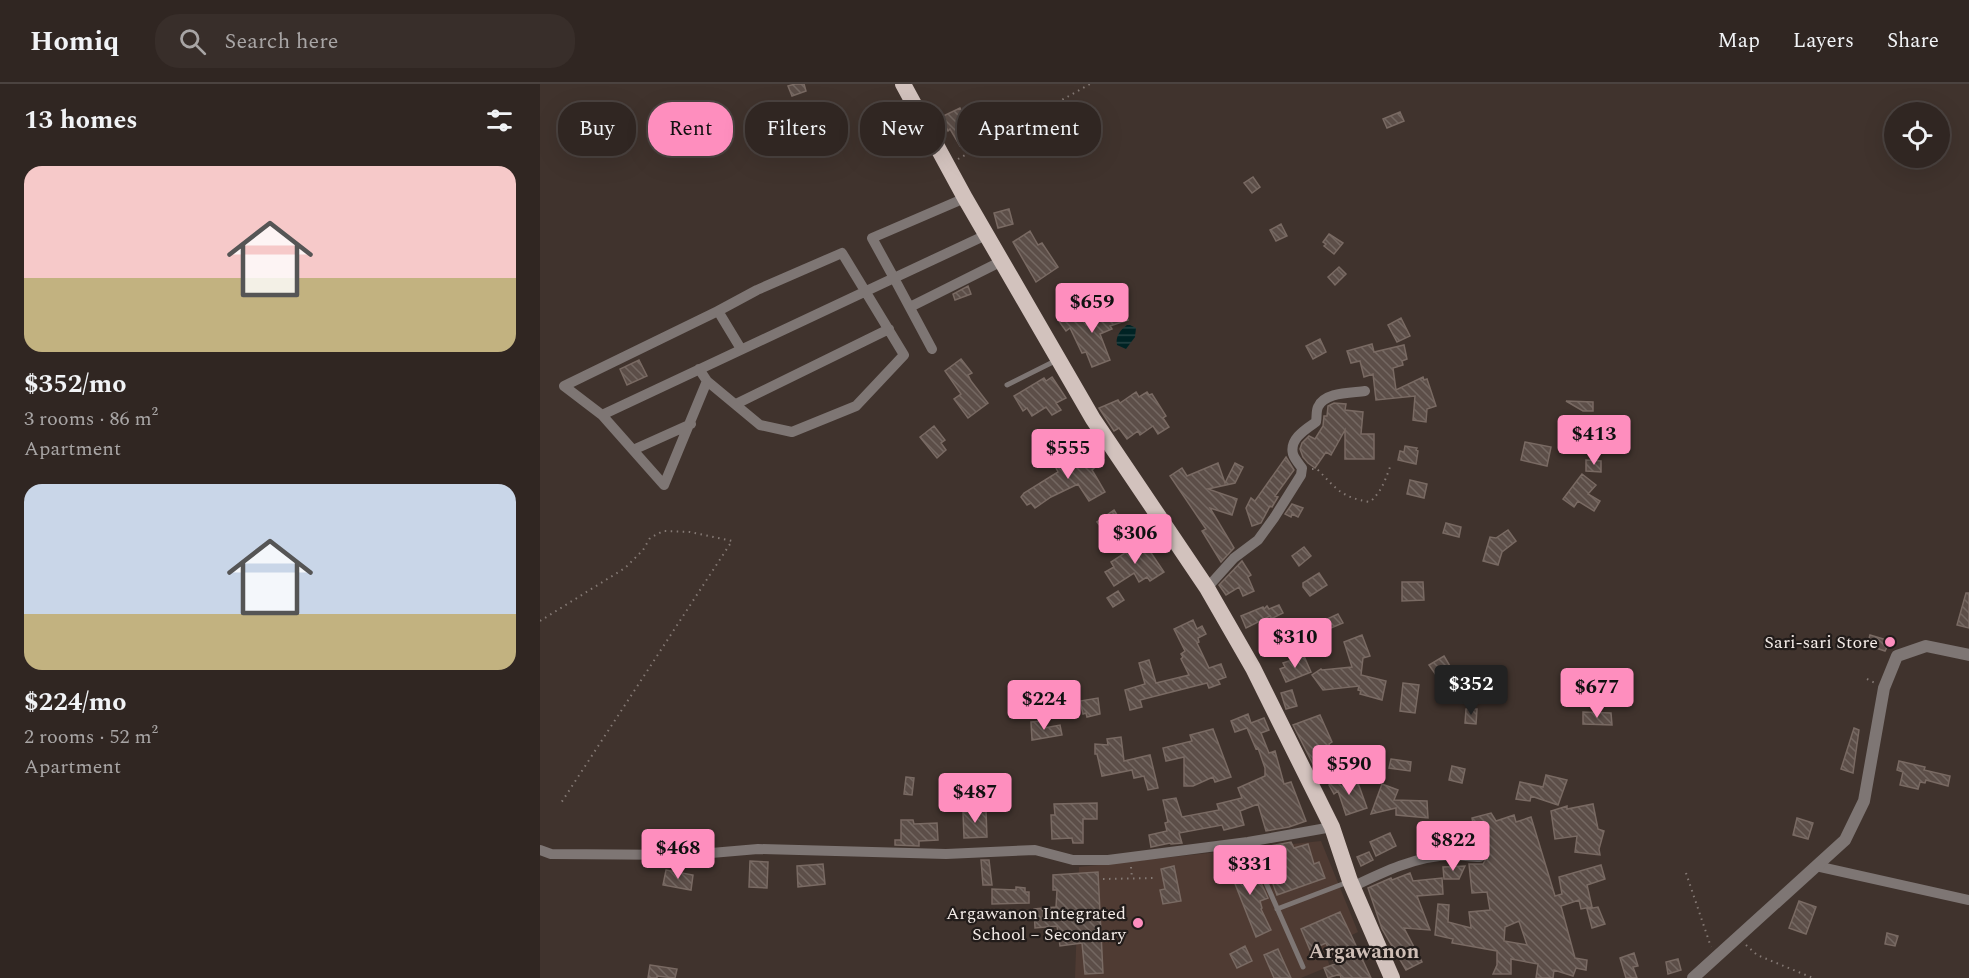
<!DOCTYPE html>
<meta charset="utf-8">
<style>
:root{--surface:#302622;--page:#382e2a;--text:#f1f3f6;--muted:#a8a5a5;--line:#4b4340;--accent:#fe8ebe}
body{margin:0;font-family:Spectral,serif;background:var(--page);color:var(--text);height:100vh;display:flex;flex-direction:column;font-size:22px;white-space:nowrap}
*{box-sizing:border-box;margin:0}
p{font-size:20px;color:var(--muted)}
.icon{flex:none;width:33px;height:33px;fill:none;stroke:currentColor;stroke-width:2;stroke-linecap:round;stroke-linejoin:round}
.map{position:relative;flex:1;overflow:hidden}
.details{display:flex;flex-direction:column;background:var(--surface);width:540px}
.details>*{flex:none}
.hud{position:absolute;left:18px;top:18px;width:570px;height:54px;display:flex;gap:12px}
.controls{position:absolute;left:1344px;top:18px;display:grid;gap:12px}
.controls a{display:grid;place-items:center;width:66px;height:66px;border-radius:50%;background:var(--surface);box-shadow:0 6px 24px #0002,0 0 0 2px var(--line);font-size:30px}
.price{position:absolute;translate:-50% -51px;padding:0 14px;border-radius:6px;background:var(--accent);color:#111;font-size:20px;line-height:39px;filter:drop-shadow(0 2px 3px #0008)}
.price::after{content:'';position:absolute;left:50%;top:36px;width:18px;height:14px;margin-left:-9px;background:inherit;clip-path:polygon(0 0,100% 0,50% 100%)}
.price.current{background:#222;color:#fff}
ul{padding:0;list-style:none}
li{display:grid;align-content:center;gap:12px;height:318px;padding:0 24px}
li span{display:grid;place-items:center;height:186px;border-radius:18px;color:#555}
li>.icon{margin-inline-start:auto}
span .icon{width:108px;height:108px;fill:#fffc;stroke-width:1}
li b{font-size:26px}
h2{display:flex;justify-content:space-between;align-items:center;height:72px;padding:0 24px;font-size:26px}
.pill{padding:0 21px;border-radius:24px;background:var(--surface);box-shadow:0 6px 24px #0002,0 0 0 2px var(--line);font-size:21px;line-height:54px}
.pill.current{background:var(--accent);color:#111}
header{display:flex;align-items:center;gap:36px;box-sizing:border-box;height:84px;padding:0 30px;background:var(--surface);border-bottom:2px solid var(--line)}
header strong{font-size:28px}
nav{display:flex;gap:33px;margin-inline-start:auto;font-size:21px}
.search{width:420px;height:54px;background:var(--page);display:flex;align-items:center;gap:15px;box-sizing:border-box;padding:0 21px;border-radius:24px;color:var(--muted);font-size:22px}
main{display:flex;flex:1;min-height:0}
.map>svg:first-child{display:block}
.built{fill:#4f3b33}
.water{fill:url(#water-rules)}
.building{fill:url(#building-back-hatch);stroke:#796a63;stroke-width:1.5;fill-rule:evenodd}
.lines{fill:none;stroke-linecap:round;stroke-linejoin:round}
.path{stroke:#847974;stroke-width:2;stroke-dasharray:1.5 4.5;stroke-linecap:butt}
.service{stroke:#7e7674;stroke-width:5}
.minor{stroke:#7e7674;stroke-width:10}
.tertiary{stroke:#7e7674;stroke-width:12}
.trunk{stroke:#d2c2bd;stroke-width:16}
.poi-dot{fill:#fe8ebe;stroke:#221c1a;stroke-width:2}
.labels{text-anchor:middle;stroke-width:4.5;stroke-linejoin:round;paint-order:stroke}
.poi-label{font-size:18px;fill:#f4ece8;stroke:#221c1a;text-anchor:end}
.quarter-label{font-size:21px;font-weight:bold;fill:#cebeb6;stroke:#221c1a}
</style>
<header>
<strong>Homiq</strong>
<div class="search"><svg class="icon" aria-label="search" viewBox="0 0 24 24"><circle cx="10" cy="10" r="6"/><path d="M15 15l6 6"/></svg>Search here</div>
<nav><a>Map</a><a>Layers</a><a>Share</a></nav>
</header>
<main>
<section class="details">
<h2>13 homes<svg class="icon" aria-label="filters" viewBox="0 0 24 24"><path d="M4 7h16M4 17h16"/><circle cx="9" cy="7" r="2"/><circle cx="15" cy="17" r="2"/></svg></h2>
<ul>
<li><span style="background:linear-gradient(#f6c9c9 60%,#c2b280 0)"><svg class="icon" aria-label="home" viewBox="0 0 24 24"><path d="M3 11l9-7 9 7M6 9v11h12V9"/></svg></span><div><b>$352/mo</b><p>3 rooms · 86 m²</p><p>Apartment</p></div></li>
<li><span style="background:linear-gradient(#c9d6e8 70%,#c2b280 0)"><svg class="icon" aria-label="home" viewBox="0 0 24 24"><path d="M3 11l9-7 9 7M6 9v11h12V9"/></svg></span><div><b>$224/mo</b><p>2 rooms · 52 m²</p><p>Apartment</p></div></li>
</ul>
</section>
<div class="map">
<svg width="1429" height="894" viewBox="0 0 1429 894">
<defs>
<pattern id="water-rules" width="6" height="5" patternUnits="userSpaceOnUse" patternTransform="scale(1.5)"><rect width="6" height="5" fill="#002324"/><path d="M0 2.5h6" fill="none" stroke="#264344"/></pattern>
<pattern id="building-back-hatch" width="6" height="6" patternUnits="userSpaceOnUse" patternTransform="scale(1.5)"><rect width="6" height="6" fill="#5c4e48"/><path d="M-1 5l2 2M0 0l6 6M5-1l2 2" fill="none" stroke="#746862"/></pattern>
</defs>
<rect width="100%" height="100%" fill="#40332d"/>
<path class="built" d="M 781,757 L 818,848 L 783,865 L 790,882 L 761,894 L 535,894 L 539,783 Z"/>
<path class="water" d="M 587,241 L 590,241 L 596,244 L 595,253 L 586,265 L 577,261 C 575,253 580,246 587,241 Z"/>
<path class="building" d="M 255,0 L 264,0 L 266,7 L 252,12 L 248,2 Z
M 159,23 L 163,35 L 144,42 L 139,30 Z
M 420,24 L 427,37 L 424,38 L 433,54 L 420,62 L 410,45 L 408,47 L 401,33 Z
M 860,28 L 864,37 L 847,44 L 843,35 Z
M 713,93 L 720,103 L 712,109 L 704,99 Z
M 469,125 L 473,140 L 458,144 L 454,129 Z
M 741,140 L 747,152 L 736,157 L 730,146 Z
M 490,147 L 498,161 L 502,159 L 518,183 L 496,198 L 473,158 Z
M 789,150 L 803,159 L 794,170 L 784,162 L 786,160 L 783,158 Z
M 799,183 L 806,190 L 795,201 L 788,193 Z
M 428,202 L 431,210 L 415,216 L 413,210 Z
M 533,224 L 546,241 L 584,226 L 588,236 L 570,242 L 572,245 L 560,250 L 570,276 L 552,283 L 546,268 L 542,269 L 530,244 L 526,247 L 518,236 Z
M 861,234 L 870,252 L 857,258 L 848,241 Z
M 780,255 L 786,268 L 773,275 L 766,262 Z
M 832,260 L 834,268 L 864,261 L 867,275 L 862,277 L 863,281 L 853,284 L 856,306 L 883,293 L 884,296 L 887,295 L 896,322 L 887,325 L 886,338 L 873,336 L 875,312 L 836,316 L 833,290 L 824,293 L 820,277 L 811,279 L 807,267 Z
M 421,275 L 432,289 L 428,291 L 431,297 L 448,319 L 428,334 L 414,315 L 421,310 L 405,287 Z
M 99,276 L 107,292 L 87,301 L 80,285 Z
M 512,293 L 526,314 L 516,319 L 521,326 L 512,331 L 506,323 L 492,332 L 487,324 L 483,327 L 474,312 L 504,294 L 506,297 Z
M 596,308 L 599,313 L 607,308 L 609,311 L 612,310 L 626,332 L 623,334 L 629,343 L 618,350 L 613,342 L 600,351 L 598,347 L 587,355 L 579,344 L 574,347 L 559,324 L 578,316 L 580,319 Z
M 1026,317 L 1053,318 L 1053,327 L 1043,327 Z
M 794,319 L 806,320 L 805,326 L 823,328 L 821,350 L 834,350 L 834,375 L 805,375 L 805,346 L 791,371 L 786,368 L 775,384 L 768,379 L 763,373 L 760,365 L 762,359 L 769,352 L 775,355 L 783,342 L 784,332 L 787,332 L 788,322 Z
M 394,342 L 405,356 L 401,359 L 406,366 L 397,374 L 380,353 Z
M 985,358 L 1011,363 L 1007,382 L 981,376 Z
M 865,362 L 877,364 L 876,366 L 878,367 L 876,380 L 858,376 L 860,367 L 864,368 Z
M 519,364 L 532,385 L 555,366 L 564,376 L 552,386 L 565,408 L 549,417 L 538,400 L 511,413 L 495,424 L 491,419 L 487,421 L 481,413 L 484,409 L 518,388 L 515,382 L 518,380 L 511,368 Z
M 746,373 L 754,386 L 735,412 L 738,413 L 732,423 L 730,422 L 721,439 L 712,442 L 706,424 L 711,414 L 715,417 Z
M 1046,376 L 1061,377 L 1061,388 L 1046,387 Z
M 678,379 L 685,399 L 695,379 L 703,383 L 695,399 L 668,405 L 697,415 L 692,431 L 670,424 L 694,464 L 681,478 L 662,447 L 666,445 L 630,392 L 642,384 L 647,392 Z
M 1042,390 L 1056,401 L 1048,410 L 1060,417 L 1054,427 L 1038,417 L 1034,423 L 1023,415 Z
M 870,396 L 887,400 L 884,414 L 867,410 Z
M 752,420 L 763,424 L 758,433 L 752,430 L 751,433 L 745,430 Z
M 574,426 L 582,439 L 566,450 L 557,438 Z
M 906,439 L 921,443 L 919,453 L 903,449 Z
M 968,446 L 976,457 L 962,468 L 958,481 L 943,477 L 950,453 L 956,454 Z
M 603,457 L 624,488 L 610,497 L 607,493 L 599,498 L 594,489 L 574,502 L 565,488 L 574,483 L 571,478 Z
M 764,463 L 771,472 L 759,482 L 752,472 Z
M 702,477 L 711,491 L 708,493 L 714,507 L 703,512 L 699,503 L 686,511 L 679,501 Z
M 779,489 L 787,501 L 770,512 L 763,503 L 763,499 Z
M 862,498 L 883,498 L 884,516 L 862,517 Z
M 578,507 L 584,516 L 573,523 L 567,514 Z
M 1426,509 L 1429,509 L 1429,544 L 1417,541 Z
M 739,521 L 743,529 L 731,535 L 730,532 L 706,544 L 701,532 L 723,523 L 724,525 L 727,522 L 729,525 Z
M 798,530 L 803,539 L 791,544 L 787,535 Z
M 653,536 L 657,545 L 662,542 L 666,550 L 658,554 L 659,558 L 657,559 L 669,584 L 681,580 L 686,593 L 678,596 L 680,600 L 669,604 L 667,599 L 600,616 L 602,623 L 590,626 L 585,606 L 605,600 L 599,579 L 609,576 L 616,599 L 649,591 L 641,575 L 643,573 L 641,570 L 645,567 L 634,545 Z
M 822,551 L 830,572 L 823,574 L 821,591 L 846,597 L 842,616 L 820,610 L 821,607 L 818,606 L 819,602 L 783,606 L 772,591 L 781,585 L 782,586 L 812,583 L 804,558 Z
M 1330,551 L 1350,557 L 1345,567 L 1327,561 Z
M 764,572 L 771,588 L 746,598 L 740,585 L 745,583 L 743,579 Z
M 904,572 L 910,582 L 896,591 L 889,581 Z
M 863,599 L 879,601 L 875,629 L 860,627 Z
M 752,606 L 757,622 L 746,625 L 741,609 Z
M 558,614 L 560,630 L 547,633 L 546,629 L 543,630 L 540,617 Z
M 926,625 L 937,625 L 936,640 L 925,639 Z
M 1043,628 L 1071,629 L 1072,641 L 1043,640 Z
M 708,630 L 711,639 L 724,634 L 729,646 L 721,649 L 729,669 L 735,667 L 744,700 L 751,698 L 766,737 L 749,743 L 726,747 L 718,720 L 700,727 L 704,741 L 684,746 L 682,741 L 639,749 L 642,759 L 631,760 L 630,759 L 611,763 L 609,751 L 627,747 L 625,739 L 628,738 L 623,716 L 636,714 L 642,733 L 679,726 L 677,720 L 702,714 L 698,704 L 725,692 L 725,684 L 718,664 L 716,665 L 707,644 L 695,648 L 691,637 Z
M 780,631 L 792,658 L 789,660 L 794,677 L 789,676 L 789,679 L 782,681 L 781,677 L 773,680 L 753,641 Z
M 503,637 L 504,644 L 520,641 L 522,651 L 492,656 L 491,638 Z
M 1314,644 L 1319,646 L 1313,689 L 1301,685 Z
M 673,645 L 691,693 L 675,698 L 673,693 L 653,702 L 644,702 L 644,673 L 626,677 L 623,664 L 652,657 L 650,651 Z
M 581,653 L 584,677 L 610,671 L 618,704 L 608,706 L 604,692 L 594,694 L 592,686 L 562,692 L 557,670 L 555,670 L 555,660 L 568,661 L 567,655 Z
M 851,675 L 871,678 L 870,687 L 849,684 Z
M 1359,677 L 1385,683 L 1384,686 L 1410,692 L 1408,702 L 1386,696 L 1385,699 L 1380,698 L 1378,705 L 1360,701 L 1363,688 L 1357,686 Z
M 912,682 L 925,685 L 922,699 L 909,696 Z
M 1006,691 L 1027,696 L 1018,721 L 991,712 L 990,717 L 976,715 L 980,698 L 1003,703 Z
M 805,692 L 803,703 L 818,699 L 827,724 L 806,731 L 798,707 L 794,710 L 789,701 Z
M 366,693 L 374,694 L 372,711 L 364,710 Z
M 842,700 L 858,706 L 854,716 L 887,717 L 888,734 L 856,731 L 856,724 L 831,730 Z
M 557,719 L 557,735 L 543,735 L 543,759 L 533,759 L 532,754 L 512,755 L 511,731 L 515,731 L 514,720 Z
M 1053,720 L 1058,745 L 1064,747 L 1059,765 L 1060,771 L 1035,768 L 1037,752 L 1015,755 L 1011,727 L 1027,722 L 1027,725 Z
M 446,727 L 447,753 L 424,754 L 423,728 Z
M 951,729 L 956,737 L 974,731 L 976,738 L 991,733 L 1015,812 L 1022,810 L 1019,793 L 1061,781 L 1065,795 L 1047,801 L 1052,823 L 1041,825 L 1039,816 L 1021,822 L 1035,874 L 1047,876 L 1046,886 L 1036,884 L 1033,892 L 1014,886 L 1013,894 L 996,894 L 998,880 L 971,875 L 971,890 L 953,890 L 957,881 L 957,867 L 912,859 L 913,855 L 895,851 L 898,820 L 909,821 L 908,838 L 931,844 L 929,828 L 950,826 L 947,808 L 932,809 L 929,780 L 943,780 L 947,773 L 941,758 L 919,760 L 918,757 L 890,763 L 888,749 L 914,741 L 933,739 L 932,734 ZM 979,837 L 987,861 L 964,857 L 965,843 Z
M 1257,734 L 1273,739 L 1268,755 L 1253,751 Z
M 361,736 L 373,736 L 374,740 L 397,739 L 398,756 L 379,757 L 379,762 L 355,761 L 355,756 L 361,756 Z
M 850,749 L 856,762 L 836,772 L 830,758 Z
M 751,758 L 754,764 L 768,760 L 774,780 L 779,778 L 785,794 L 737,811 L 722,770 L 732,767 L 730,762 Z
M 829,768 L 833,776 L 821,782 L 817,773 Z
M 702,772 L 709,795 L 713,801 L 721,799 L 728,814 L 720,817 L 722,824 L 721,825 L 731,846 L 716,853 L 686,777 Z
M 441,776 L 449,776 L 452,801 L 443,801 Z
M 210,777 L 228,778 L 227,804 L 209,803 Z
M 283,780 L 285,800 L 258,803 L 257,782 Z
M 634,782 L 641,817 L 623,820 L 620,806 L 625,805 L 621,785 Z
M 925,782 L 919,795 L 904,795 L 903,783 Z
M 126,786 L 153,791 L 151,806 L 123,801 Z
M 558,788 L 563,889 L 545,890 L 542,859 L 520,862 L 517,842 L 495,844 L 494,825 L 516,823 L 517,806 L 513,806 L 513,791 Z
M 870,789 L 873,797 L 902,794 L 903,810 L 877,812 L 890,846 L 864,844 L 882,878 L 866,886 L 842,845 L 828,804 L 851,794 L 852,796 Z
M 476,803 L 485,804 L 485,808 L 489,808 L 489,819 L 452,820 L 452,805 L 476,806 Z
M 1259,817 L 1276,823 L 1266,850 L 1249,844 Z
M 1058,823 L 1065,840 L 1052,844 L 1047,825 Z
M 800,828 L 812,853 L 831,894 L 801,894 L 800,890 L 788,894 L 784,884 L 795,880 L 786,859 L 770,866 L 761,845 Z
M 1347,849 L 1358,852 L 1355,862 L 1345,860 Z
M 705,862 L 712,877 L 697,884 L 690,870 Z
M 738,865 L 751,894 L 734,894 L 724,871 Z
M 1094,869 L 1098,882 L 1093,883 L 1097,894 L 1086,894 L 1080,874 Z
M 1138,875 L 1141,886 L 1128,890 L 1126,878 Z
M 110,881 L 137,885 L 135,894 L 117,892 L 117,894 L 108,894 Z"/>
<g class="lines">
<path class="path" d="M 418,75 L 550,0
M 772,385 L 777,385 C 797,405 800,413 830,418 C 841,408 845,397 850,383
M 0,537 L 85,484 L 103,466 L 110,454 L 123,447 L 150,448 L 192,457 L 21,719
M 1327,595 L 1335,599
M 591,783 L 592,794
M 1146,789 L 1171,863
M 563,795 L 614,794
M 1206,861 L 1217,871 L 1273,894"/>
<path class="service" d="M 467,301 L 517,276
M 574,462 L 616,432
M 708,758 L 763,883
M 737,825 L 808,798"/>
<path class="minor" d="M 425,114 L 332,154 L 354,194 L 446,151
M 370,223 L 462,177
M 201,265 L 178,227 L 24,302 L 62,331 L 354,194 L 392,265
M 159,285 L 167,297 L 220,341 L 252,348 L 316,322 L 364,271 L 302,169 L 217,206 L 178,227
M 196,320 L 349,245
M 62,331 L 124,401 L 167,297
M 93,366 L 151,340
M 667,504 L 694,474 L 718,456 L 734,434 L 761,391 L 762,384 C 759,380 754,374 753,370 C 749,355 766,345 776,338 C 777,333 776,327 778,323 C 784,308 811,309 825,307
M 0,766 L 11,770 L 148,771 L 218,765 L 406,770 L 495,766 L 533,776 L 568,776 L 708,758 L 792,743
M 1276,782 L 1429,816
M 812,803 C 843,788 876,772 911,771 C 921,771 931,773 940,773"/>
<path class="tertiary" d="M 1153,894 L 1305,756 L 1324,717 L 1344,604 L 1357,572 L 1386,562 L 1429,571"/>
<path class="trunk" d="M 363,0 L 425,114 L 553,335 L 667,504 L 713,584 L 792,743 L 810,797 L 852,894"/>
</g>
<g class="poi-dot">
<circle cx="1350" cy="558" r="6"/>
<circle cx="598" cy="839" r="6"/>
</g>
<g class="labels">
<g class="poi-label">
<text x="1338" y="564">Sari-sari Store</text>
<text x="586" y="835">Argawanon Integrated<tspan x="586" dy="21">School – Secondary</tspan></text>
</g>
<g class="quarter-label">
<text x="824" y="874">Argawanon</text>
</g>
</g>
</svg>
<div class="controls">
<a><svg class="icon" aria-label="locate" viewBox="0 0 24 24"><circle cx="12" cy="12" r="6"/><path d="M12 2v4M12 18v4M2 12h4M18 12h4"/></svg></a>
</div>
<b class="price" style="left:552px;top:250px">$659</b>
<b class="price" style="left:1054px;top:382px">$413</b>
<b class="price" style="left:528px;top:396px">$555</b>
<b class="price" style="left:595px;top:481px">$306</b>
<b class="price" style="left:755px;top:585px">$310</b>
<b class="price current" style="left:931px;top:632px">$352</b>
<b class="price" style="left:1057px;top:635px">$677</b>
<b class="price" style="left:504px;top:647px">$224</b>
<b class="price" style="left:809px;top:712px">$590</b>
<b class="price" style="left:435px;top:740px">$487</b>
<b class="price" style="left:913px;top:788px">$822</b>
<b class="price" style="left:138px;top:796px">$468</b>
<b class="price" style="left:710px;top:812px">$331</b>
<div class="hud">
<a class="pill">Buy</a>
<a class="pill current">Rent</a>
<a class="pill">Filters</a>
<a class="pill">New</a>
<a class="pill">Apartment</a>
</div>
</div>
</main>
